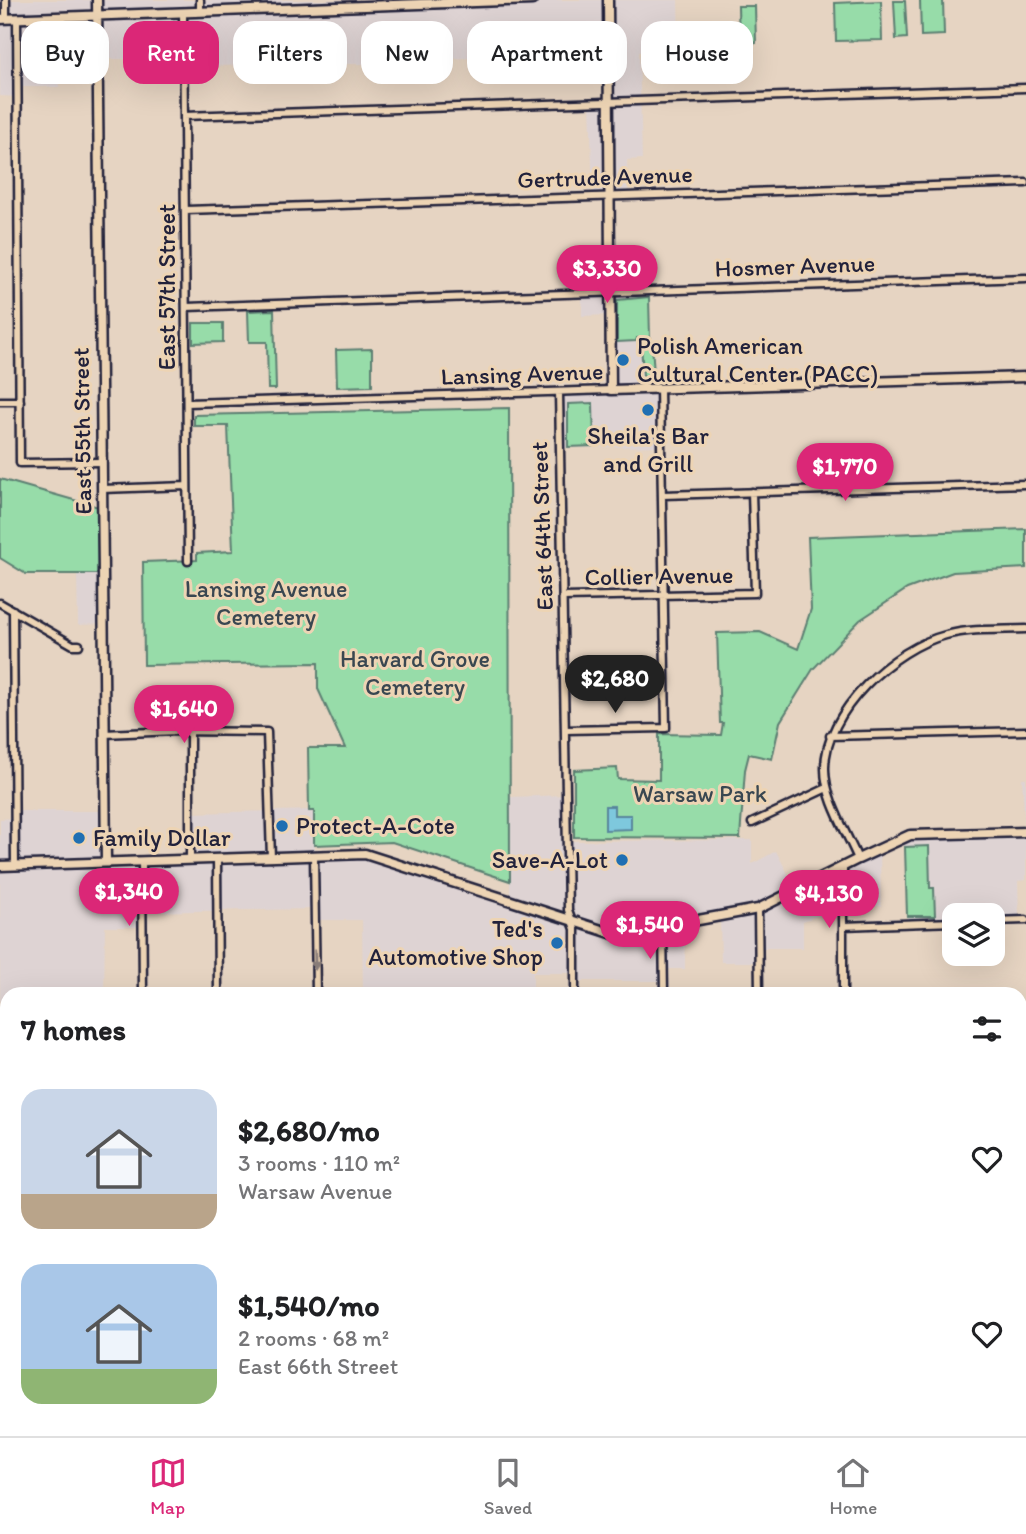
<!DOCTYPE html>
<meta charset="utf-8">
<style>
:root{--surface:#fff;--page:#f2f2f2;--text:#202124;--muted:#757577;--line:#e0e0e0;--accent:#db2777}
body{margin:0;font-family:Itim,sans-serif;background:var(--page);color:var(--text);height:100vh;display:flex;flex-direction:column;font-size:26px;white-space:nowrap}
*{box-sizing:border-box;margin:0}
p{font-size:23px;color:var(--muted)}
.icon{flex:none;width:38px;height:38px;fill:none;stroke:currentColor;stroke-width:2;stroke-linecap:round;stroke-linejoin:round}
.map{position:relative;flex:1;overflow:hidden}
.panel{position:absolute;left:0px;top:987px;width:1027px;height:450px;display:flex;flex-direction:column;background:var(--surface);border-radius:21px 21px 0 0;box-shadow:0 7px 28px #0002}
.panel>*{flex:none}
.banner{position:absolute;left:21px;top:21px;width:985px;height:63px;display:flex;gap:14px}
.controls{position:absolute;left:942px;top:903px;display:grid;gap:14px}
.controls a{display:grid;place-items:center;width:63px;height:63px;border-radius:14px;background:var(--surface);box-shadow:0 7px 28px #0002;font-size:35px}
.price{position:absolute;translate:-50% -60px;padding:0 16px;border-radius:24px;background:var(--accent);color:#fff;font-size:23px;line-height:46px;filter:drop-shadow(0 2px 4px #0008)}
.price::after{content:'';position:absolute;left:50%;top:42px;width:21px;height:16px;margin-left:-10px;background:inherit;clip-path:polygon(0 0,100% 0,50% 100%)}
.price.active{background:#222;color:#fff}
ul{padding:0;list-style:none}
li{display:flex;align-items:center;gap:21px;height:175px;padding:0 21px}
li span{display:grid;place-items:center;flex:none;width:196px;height:140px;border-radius:21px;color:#555}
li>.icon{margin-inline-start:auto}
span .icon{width:84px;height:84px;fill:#fffc;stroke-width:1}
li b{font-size:30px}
h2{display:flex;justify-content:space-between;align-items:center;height:84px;padding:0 21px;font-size:30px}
.tag{padding:0 24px;border-radius:21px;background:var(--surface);box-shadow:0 7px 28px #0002;font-size:24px;line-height:63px}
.tag.active{background:var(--accent);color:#fff}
.menu{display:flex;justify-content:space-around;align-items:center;height:98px;border-top:2px solid var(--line);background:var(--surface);font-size:19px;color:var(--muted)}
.menu a{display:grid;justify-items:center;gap:4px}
.menu .active{color:var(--accent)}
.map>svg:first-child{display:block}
.built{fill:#ded3d3}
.green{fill:#97dca9;stroke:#5c7f72;stroke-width:2}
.water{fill:#7ec8dd;stroke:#59869c;stroke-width:2}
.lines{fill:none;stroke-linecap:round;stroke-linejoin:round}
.street-casing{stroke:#22223b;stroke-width:11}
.secondary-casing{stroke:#22223b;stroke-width:13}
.highway-casing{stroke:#22223b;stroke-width:16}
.street{stroke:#edd4b4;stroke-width:6}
.secondary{stroke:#edd4b4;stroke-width:8}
.highway{stroke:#ffdd96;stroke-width:10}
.rail{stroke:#22223b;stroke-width:2}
.oneway{fill:#887b78}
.poi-dot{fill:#1f6fb2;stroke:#edd4b4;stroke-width:2.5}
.labels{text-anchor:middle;stroke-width:6;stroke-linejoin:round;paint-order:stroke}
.street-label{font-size:24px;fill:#22223b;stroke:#edd4b4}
.poi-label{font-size:24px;fill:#22223b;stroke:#edd4b4;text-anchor:start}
.park-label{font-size:24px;fill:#394751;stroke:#edd4b4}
</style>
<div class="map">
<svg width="1026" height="1436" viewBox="0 0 1026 1436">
<rect width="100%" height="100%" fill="#e6d4c2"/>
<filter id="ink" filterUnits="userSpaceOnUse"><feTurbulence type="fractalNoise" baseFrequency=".0143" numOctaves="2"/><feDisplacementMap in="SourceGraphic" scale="14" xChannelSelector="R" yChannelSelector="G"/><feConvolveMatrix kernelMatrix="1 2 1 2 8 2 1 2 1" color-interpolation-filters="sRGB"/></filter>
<g filter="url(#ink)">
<path class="built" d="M 0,0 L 678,0 L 679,50 L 639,52 L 642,159 L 627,160 L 628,196 L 593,196 L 590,102 L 609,102 L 608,56 L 588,56 L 588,52 L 556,55 L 556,57 L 408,59 L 407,64 L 335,64 L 334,67 L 319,67 L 319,54 L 295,55 L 295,67 L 258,68 L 258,65 L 214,66 L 214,70 L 161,69 L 161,66 L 145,65 L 145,59 L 99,59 L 98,71 L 58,72 L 59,87 L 18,87 L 18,97 L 0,96 Z
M 631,254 L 632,291 L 649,290 L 651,342 L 641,343 L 642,389 L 660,388 L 662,446 L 559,448 L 559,392 L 610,390 L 610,315 L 582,316 L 582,292 L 610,291 L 609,255 Z
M 77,574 L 103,574 L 103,624 L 78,625 Z
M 1022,778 L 1026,778 L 1026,880 L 1018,881 L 1019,920 L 992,921 L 992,915 L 954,915 L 954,922 L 907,924 L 904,839 L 1025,832 Z
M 567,795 L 568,841 L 752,840 L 752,864 L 776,851 L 796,889 L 880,849 L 881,906 L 843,907 L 843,915 L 817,916 L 803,921 L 803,948 L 759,948 L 758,962 L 721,962 L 720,916 L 685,924 L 685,969 L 664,969 L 662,981 L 575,981 L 575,973 L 533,973 L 533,994 L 363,994 L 362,920 L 315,920 L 314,909 L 142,912 L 142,927 L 105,927 L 104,994 L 7,994 L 7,1261 L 0,1258 L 0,819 L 14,818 L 14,811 L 106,811 L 106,862 L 190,860 L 190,813 L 314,810 L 315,856 L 365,854 L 510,900 L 510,797 Z
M 1020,1228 L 1026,1228 L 1026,1393 L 1020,1393 Z
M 0,1364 L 7,1375 L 7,1430 L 41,1430 L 45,1436 L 0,1436 Z
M 112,1430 L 525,1430 L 502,1436 L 116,1436 Z
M 630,1430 L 878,1430 L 878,1436 L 623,1436 Z"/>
<path class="green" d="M 920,0 L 943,0 L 944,35 L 921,36 Z
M 881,1 L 882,40 L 836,41 L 835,3 Z
M 894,1 L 905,1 L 907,38 L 896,39 Z
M 738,6 L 755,6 L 756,43 L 739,43 Z
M 649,297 L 650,338 L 637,338 L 636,341 L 617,342 L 617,300 Z
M 274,310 L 276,389 L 268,389 L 267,342 L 249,342 L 248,311 Z
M 193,323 L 223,323 L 223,342 L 193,343 Z
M 641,343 L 652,343 L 654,375 L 643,376 Z
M 372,349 L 372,386 L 337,387 L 336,350 Z
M 593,403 L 594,446 L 568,447 L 568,404 Z
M 509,408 L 510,881 L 392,842 L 314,845 L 314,811 L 309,811 L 308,748 L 345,748 L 318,689 L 318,663 L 144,665 L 143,562 L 197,560 L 197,553 L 233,551 L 228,426 L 194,426 L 194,415 Z
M 0,479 L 102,508 L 103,574 L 26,574 L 0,558 Z
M 1026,529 L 1026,568 L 953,572 L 907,589 L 860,620 L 813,669 L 780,722 L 772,759 L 749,754 L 745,770 L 740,838 L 574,837 L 574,770 L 617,768 L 618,779 L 659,780 L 659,734 L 721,735 L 723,723 L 720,723 L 717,633 L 760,632 L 798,649 L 811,609 L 808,537 Z
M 929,846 L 930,888 L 934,888 L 935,916 L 907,916 L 905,847 Z
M 0,1258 L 7,1261 L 7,1346 L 0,1336 Z
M 525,1430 L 653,1430 L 655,1436 L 502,1436 Z"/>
<path class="water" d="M 605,806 L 614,806 L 614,815 L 631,815 L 631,829 L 605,830 Z"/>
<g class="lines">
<defs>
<path id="street" d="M 6,0 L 6,19
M 200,0 L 200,11
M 183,12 L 188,561
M 17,18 L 20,463 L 101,462
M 184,116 L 1026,88
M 186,210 L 1026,183
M 187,307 L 1026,278
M 559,392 L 568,910 L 575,929 L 575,994
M 0,401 L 20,401
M 187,403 L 611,390
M 102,489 L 187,486
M 663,495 L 1026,484
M 564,597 L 755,593 L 752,492
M 0,603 L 73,645 L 79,645
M 13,610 L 15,866
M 566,730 L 666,728 L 660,388
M 190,731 L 190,860
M 104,734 L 176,731 L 267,732 L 271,858
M 830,736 L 1026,731
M 752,823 L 827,788
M 314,856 L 316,994
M 217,859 L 218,994
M 858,859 C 846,831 825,799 825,769 C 824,712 894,648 946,635 C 972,628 1000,630 1026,629
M 142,861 L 143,994
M 843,866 L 843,994
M 758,909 L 759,994
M 992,921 L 1026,920
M 843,926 L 954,922
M 663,928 L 664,994
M 1020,1010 L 1026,1009
M 1020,1096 L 1026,1095
M 1020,1185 L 1026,1184"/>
<path id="secondary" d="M 97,0 L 106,862
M 608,0 L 611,390 L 1026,377
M 0,19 L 532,0
M 0,866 L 365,854 L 617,935 L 758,909 L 858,859 L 910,835 L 1026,832"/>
<path id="highway" d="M 0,1336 L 7,1346
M 0,1364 L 7,1374
M 41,1430 L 45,1436
M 62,1430 L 66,1436"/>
</defs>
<use href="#street" class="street-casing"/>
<use href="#secondary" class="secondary-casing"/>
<use href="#highway" class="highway-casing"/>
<use href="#street" class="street"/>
<use href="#secondary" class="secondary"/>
<use href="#highway" class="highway"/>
<path class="rail" d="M 0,1261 L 7,1265
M 1020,1301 L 1026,1300
M 1020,1312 L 1026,1314
M 1020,1345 L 1026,1344
M 0,1375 L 7,1376
M 306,1436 L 362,1430
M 353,1436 L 410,1430
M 416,1436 L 471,1430
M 502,1436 L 525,1430
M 623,1436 L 630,1430
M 657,1436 L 672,1430"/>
</g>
<defs><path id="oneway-solid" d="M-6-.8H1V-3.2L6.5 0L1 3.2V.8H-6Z" transform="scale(1.75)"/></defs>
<use class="oneway" href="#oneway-solid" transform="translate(315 960) rotate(89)"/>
</g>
<g class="poi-dot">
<circle cx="623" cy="360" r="7"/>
<circle cx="648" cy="410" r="7"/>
<circle cx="282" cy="826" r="7"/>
<circle cx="79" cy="838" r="7"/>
<circle cx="622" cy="860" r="7"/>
<circle cx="557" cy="943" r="7"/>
</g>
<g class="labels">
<g class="street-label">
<text transform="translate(605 177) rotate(-2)" y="8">Gertrude Avenue</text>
<text transform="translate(795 266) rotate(-2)" y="8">Hosmer Avenue</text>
<text transform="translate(167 287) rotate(-90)" y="8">East 57th Street</text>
<text transform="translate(522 374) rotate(-2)" y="8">Lansing Avenue</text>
<text transform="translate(82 431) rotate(-91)" y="8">East 55th Street</text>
<text transform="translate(542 526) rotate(-92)" y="8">East 64th Street</text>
<text transform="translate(659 576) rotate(-1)" y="8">Collier Avenue</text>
</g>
<g class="poi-label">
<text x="637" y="354">Polish American<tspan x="637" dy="28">Cultural Center (PACC)</tspan></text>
<text x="648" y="444" text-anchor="middle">Sheila's Bar<tspan x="648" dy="28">and Grill</tspan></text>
<text x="296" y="834">Protect-A-Cote</text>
<text x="93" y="846">Family Dollar</text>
<text x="608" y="868" text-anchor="end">Save-A-Lot</text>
<text x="543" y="937" text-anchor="end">Ted's<tspan x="543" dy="28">Automotive Shop</tspan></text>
</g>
<g class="park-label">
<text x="266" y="597">Lansing Avenue<tspan x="266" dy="28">Cemetery</tspan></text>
<text x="415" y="667">Harvard Grove<tspan x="415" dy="28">Cemetery</tspan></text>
<text x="700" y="802">Warsaw Park</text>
</g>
</g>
</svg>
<div class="controls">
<a><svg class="icon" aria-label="layers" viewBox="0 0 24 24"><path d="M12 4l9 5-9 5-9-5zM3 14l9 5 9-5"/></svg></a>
</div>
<b class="price" style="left:607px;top:305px">$3,330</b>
<b class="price" style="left:845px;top:503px">$1,770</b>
<b class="price active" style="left:615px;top:715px">$2,680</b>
<b class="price" style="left:184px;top:745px">$1,640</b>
<b class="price" style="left:129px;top:928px">$1,340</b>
<b class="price" style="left:829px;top:930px">$4,130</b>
<b class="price" style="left:650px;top:961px">$1,540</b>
<div class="banner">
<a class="tag">Buy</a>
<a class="tag active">Rent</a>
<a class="tag">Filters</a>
<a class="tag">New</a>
<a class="tag">Apartment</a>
<a class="tag">House</a>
</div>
<section class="panel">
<h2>7 homes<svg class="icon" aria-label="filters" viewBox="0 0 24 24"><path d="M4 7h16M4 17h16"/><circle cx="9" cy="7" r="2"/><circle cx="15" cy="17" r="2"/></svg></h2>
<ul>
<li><span style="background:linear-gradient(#c9d6e8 75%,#b9a48a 0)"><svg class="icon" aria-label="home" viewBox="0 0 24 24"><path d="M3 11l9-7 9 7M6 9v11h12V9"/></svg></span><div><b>$2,680/mo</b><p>3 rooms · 110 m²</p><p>Warsaw Avenue</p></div><svg class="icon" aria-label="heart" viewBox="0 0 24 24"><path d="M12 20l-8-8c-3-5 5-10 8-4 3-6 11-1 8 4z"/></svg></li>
<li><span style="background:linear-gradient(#a9c7e8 75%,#8fb573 0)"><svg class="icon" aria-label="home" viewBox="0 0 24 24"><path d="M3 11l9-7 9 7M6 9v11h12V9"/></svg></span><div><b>$1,540/mo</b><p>2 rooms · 68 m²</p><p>East 66th Street</p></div><svg class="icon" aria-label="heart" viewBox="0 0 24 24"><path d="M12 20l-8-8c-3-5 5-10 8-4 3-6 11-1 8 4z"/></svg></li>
</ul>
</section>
</div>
<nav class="menu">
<a class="active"><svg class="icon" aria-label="map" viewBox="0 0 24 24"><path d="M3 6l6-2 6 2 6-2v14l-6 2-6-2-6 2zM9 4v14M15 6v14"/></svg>Map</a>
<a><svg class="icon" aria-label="saved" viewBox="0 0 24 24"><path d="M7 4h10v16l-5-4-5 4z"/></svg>Saved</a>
<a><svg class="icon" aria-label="home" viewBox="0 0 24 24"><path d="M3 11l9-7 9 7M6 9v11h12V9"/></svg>Home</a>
</nav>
